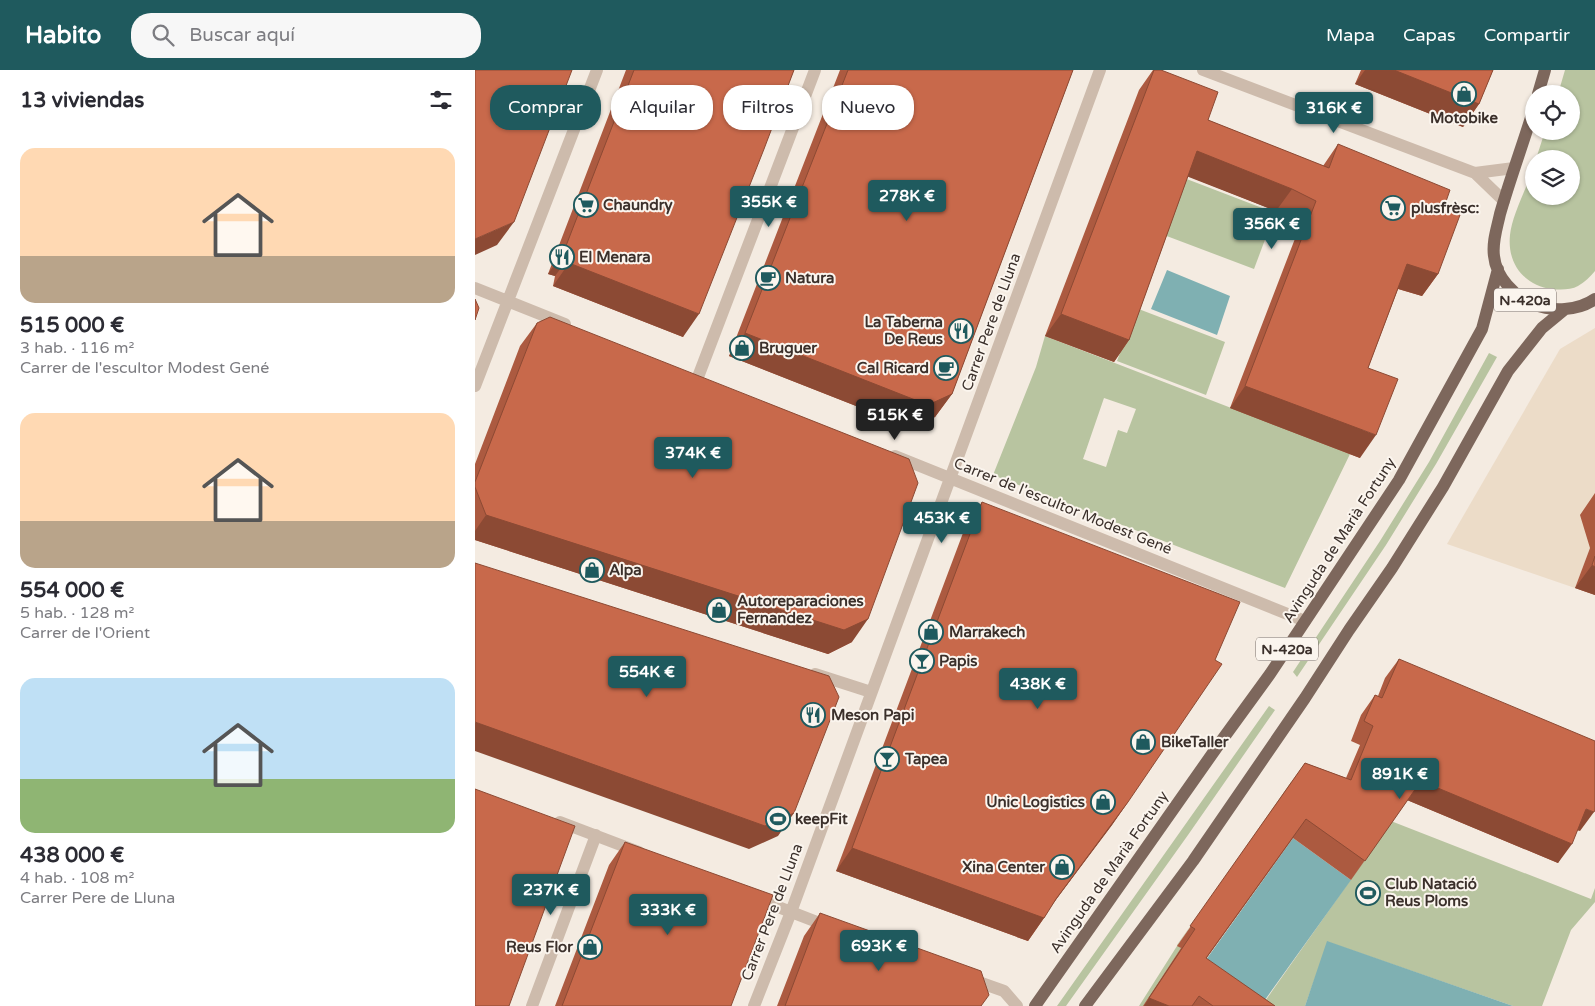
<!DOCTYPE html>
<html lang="es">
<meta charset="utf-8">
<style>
:root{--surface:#fff;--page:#f7f7f7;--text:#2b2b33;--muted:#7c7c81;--accent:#1f5a5e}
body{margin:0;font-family:"Varela Round",sans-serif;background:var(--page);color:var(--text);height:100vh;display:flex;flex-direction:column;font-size:19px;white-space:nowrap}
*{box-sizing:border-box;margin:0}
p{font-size:16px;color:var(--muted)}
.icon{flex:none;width:28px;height:28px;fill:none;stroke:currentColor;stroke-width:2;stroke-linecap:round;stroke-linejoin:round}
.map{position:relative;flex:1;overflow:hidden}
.panel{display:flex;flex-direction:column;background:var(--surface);width:475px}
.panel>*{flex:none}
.top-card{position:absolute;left:15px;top:15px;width:475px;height:45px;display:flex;gap:10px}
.fabs{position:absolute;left:1050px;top:15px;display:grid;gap:10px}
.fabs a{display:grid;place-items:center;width:55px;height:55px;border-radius:50%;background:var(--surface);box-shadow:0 1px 4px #0004;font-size:25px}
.price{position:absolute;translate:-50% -42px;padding:0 11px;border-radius:5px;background:var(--accent);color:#fff;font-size:16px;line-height:32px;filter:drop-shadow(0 1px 2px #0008)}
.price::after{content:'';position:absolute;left:50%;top:30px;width:15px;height:11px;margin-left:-8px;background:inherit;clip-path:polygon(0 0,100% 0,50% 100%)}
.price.active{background:#222;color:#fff}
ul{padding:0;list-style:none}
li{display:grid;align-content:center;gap:10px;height:265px;padding:0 20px}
li span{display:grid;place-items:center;height:155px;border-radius:15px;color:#555}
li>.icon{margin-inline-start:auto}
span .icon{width:90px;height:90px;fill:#fffc;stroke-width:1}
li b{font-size:21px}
h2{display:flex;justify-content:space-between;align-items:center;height:60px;padding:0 20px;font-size:21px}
.tag{padding:0 18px;border-radius:20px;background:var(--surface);box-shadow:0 1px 4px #0004;font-size:18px;line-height:45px}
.tag.active{background:var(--accent);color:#fff}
header{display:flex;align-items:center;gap:30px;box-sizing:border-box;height:70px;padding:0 25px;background:var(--accent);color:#fff}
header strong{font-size:24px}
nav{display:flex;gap:28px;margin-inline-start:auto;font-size:18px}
.search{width:350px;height:45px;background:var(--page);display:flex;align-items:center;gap:12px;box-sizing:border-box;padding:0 18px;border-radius:20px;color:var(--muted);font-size:19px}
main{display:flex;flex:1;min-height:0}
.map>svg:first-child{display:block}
.green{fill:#b8c4a0;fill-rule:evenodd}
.plaza{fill:#ecdcc8}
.water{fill:#7fb0b2}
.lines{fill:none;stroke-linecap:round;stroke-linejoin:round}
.street{stroke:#cdbbac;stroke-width:12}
.primary{stroke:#7d675c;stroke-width:12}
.wall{fill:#ac5a40}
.shaded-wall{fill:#8c4a34}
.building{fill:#c8694b;stroke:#8c4a34}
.labels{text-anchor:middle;stroke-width:4;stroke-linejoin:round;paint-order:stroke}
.shield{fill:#fbf5ee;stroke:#756b66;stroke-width:1}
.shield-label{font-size:14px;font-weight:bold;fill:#3b302b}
.poi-label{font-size:15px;font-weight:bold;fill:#3b302b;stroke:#fbf5ee;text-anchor:start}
.street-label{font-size:15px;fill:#3b302b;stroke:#fbf5ee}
</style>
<header>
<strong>Habito</strong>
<div class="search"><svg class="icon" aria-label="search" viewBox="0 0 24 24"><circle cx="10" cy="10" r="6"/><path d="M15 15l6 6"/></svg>Buscar aquí</div>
<nav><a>Mapa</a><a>Capas</a><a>Compartir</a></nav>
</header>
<main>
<section class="panel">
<h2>13 viviendas<svg class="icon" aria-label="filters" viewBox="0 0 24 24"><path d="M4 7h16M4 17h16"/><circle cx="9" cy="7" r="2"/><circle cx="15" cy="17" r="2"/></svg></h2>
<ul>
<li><span style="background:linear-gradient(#ffd9b3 70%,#b9a48a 0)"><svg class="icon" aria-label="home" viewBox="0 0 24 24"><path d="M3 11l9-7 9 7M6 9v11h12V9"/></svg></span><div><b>515 000 €</b><p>3 hab. · 116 m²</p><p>Carrer de l'escultor Modest Gené</p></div></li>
<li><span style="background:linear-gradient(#ffd9b3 70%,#b9a48a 0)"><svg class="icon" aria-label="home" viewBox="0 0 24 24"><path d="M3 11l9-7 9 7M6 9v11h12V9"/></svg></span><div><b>554 000 €</b><p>5 hab. · 128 m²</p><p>Carrer de l'Orient</p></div></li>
<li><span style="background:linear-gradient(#bfe0f5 65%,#8fb573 0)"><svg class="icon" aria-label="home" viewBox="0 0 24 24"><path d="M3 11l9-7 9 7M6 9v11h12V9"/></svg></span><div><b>438 000 €</b><p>4 hab. · 108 m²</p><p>Carrer Pere de Lluna</p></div></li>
</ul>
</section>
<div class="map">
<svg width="1120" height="936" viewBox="0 0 1120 936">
<rect width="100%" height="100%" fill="#f4ebe1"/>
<path class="green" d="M 1090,0 L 1120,0 L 1120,201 C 1115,207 1110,212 1103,216 C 1096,220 1085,220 1077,219 C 1049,215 1032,194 1035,165 C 1037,145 1052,117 1059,97 L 1059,126 L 1096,126 L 1096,89 L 1061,89 L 1070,61 L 1096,61 L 1096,24 L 1083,24 Z
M 709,108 L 800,143 L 779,199 L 689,165 Z
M 661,238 L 750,272 L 731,325 L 642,291 Z
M 570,266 L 875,384 L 810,518 L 518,405 L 561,297 ZM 629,328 L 661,339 L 652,363 L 643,360 L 631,397 L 608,389 Z
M 1014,283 L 1022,287 L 961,394 L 911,475 L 822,607 L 818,602 L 905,471 L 954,392 Z
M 794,636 L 800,640 L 713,765 L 591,936 L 582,936 Z
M 816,712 L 1116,829 L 1120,818 L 1120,832 L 1096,860 L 1067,936 L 1038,936 L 853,872 L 830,936 L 664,936 L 702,876 ZM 817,713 L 917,751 L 788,934 L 702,875 Z"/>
<path class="plaza" d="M 1120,258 L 1120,435 L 1115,478 L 1100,518 L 972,474 L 1085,279 Z"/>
<path class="water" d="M 692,200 L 755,226 L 742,265 L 676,239 Z
M 818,768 L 876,810 L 787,934 L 728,894 Z
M 852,871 L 1038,936 L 830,936 Z"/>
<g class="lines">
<path class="street" d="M 728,0 L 1000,103 L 1029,131
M 1000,103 L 1039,98
M 0,218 L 90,254
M 223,307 L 340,0
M 0,316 L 122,0
M 420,386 L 830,551
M 340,604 L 396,622
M 85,752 L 164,782
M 280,828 L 355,857
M 495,909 L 529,921 L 542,936
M 57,936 L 121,765
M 279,936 L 316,842 L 625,0"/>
<path class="primary" d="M 1063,24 L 1070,0
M 1059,38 C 1048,74 1035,109 1025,144 C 1022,158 1017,172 1019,186 C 1021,207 1039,226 1058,234 C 1077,242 1103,241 1120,229
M 560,936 L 747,670 L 795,604 L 924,410 L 1007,259 L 1023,199
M 610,936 L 718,791 L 830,628 L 874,560 L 917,498 L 968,417 L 1033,301 L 1067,258 L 1090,239"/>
</g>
<path class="wall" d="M 151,0 L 319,0 L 208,267 L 78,216 L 80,206 L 73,204 Z
M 365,0 L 598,0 L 477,324 L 460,347 L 437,358 L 254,286 Z
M 678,0 L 686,0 L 733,50 L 848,96 L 863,74 L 968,140 L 963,204 L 947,226 L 923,219 L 893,298 L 885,388 L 755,338 L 826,153 L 801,141 L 713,106 L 654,270 L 639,292 L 570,266 L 664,20 Z
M 886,0 L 1018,0 L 1004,34 L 988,57 L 880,14 Z
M 62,253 L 377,572 L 353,584 L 0,470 L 0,394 L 45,276 Z
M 1120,423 L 1120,525 L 1100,518 L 1115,478 L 1105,445 Z
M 507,432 L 653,732 L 637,755 L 576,836 L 569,848 L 553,871 L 361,801 L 491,455 Z
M 924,589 L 1105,761 L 1102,760 L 1083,793 L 932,730 L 876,810 L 818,768 L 731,889 L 800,936 L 668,936 L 706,878 L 702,876 L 830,693 L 871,708 L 885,675 L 876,671 L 886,645 L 900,625 L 903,626 L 910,608 Z
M 150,772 L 256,936 L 80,936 L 134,795 Z
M 345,843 L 507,936 L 302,936 L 329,866 Z"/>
<path class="shaded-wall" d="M 890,0 L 919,0 L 1004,34 L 988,57 L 880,14 Z
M 722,81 L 817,119 L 801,141 L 706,104 Z
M 39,152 L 22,175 L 0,185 L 0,169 Z
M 89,181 L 97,183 L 80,206 L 73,204 Z
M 94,193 L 224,244 L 208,267 L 78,216 Z
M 932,194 L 963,204 L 947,226 L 917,217 Z
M 586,244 L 654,270 L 639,292 L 570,266 Z
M 270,263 L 477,324 L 460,347 L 437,358 L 254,286 Z
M 770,316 L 901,365 L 885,388 L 755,338 Z
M 11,445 L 393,549 L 377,572 L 353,584 L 0,470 L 0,461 Z
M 1117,495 L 1120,497 L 1120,525 L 1100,518 Z
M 0,652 L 319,743 L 303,766 L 274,779 L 0,681 Z
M 946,711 L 1097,774 L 1083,793 L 932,730 L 876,810 Z
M 653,732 L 637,755 L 568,847 L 569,848 L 553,871 L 361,801 L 377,778 L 581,829 Z
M 1111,739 L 1119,742 L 1105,761 L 1098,758 Z
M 674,928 L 694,936 L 669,936 Z"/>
<path class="building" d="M 0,0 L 97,0 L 39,152 L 0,169 Z
M 159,0 L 319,0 L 289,79 L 224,244 L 94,193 L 97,183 L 89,181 Z
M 373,0 L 598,0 L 477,324 L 453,335 L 270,263 Z
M 679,0 L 686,0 L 743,22 L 733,50 L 854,98 L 863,74 L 975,120 L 968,140 L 985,145 L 963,204 L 932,194 L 893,298 L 923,309 L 901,365 L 770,316 L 841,131 L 817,119 L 722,81 L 654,270 L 586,244 Z
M 919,0 L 1018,0 L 1004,34 Z
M 0,229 L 4,238 L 0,250 Z
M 75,247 L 434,389 L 443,413 L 393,549 L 369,560 L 11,445 L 0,417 L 0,412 L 62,253 Z
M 507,432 L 765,532 L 740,590 L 747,594 L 653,732 L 581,829 L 569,848 L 377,778 Z
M 1120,486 L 1120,497 L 1117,495 Z
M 0,493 L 354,606 L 364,627 L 319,743 L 290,756 L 0,652 Z
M 924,589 L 1120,671 L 1120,740 L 1119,742 L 1111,739 L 1097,774 L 946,711 L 890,791 L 831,749 L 731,888 L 800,936 L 738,936 L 724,926 L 717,936 L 694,936 L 674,928 L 720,859 L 715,856 L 830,693 L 876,710 L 898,656 L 889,651 L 900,625 L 907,628 Z
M 0,719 L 100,756 L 34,936 L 0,936 Z
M 150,772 L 298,825 L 256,936 L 87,936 Z
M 345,843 L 506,901 L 514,925 L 506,936 L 310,936 Z"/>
<defs>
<symbol id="shop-ring" viewBox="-11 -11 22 22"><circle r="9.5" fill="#fbf5ee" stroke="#1f5a5e" stroke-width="1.5"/><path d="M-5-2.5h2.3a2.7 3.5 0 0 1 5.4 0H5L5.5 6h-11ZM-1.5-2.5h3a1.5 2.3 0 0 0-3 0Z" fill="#1f5a5e"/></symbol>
<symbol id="supermarket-ring" viewBox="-11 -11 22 22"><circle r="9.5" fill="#fbf5ee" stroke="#1f5a5e" stroke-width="1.5"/><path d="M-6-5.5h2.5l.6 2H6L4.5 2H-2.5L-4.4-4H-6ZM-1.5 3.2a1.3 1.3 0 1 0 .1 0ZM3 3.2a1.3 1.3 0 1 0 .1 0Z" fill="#1f5a5e"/></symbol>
<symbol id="restaurant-ring" viewBox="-11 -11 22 22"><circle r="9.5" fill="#fbf5ee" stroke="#1f5a5e" stroke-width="1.5"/><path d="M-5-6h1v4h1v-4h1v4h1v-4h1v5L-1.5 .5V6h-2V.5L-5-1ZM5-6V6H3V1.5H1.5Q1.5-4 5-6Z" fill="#1f5a5e"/></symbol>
<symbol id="cafe-ring" viewBox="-11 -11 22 22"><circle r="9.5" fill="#fbf5ee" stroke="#1f5a5e" stroke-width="1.5"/><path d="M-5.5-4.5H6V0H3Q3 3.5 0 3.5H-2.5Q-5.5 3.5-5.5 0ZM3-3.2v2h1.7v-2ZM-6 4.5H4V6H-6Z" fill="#1f5a5e"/></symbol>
<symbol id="bar-ring" viewBox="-11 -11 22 22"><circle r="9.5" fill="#fbf5ee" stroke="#1f5a5e" stroke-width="1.5"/><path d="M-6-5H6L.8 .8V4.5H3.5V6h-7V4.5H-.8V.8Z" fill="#1f5a5e"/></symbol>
<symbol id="stadium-ring" viewBox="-11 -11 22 22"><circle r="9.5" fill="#fbf5ee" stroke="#1f5a5e" stroke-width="1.5"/><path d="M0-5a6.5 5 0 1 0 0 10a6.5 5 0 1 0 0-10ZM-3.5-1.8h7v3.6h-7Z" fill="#1f5a5e"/></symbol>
</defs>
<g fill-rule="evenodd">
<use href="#shop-ring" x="975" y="10" width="28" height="28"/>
<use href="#supermarket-ring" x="97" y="121" width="28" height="28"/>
<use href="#supermarket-ring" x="904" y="124" width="28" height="28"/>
<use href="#restaurant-ring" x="73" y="173" width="28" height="28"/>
<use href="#cafe-ring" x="279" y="194" width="28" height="28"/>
<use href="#restaurant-ring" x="472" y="247" width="28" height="28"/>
<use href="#shop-ring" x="253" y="264" width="28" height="28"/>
<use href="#cafe-ring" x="457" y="284" width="28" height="28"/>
<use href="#shop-ring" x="103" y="486" width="28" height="28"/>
<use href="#shop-ring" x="230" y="526" width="28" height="28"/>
<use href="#shop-ring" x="442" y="548" width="28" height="28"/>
<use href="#bar-ring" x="433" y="577" width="28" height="28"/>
<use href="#restaurant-ring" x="324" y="631" width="28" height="28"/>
<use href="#shop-ring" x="654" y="658" width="28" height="28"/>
<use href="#bar-ring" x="398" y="675" width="28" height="28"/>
<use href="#shop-ring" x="614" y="718" width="28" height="28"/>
<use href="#stadium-ring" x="289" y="735" width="28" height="28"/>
<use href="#shop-ring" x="573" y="783" width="28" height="28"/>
<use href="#stadium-ring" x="879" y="809" width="28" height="28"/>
<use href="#shop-ring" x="101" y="863" width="28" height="28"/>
</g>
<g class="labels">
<g class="shield">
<rect x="1019" y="218.5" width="62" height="23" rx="4"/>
<rect x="781" y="567.5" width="62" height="23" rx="4"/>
</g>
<g class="shield-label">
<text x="1050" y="235">N-420a</text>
<text x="812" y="584">N-420a</text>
</g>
<g class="poi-label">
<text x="989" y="53" text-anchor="middle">Motobike</text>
<text x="128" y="140">Chaundry</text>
<text x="936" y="143">plusfrèsc:</text>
<text x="104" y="192">El Menara</text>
<text x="310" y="213">Natura</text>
<text x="468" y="257" text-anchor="end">La Taberna<tspan x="468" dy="17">De Reus</tspan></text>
<text x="284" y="283">Bruguer</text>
<text x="454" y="303" text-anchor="end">Cal Ricard</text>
<text x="134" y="505">Alpa</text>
<text x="262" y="536">Autoreparaciones<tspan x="262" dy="17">Fernandez</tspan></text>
<text x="474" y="567">Marrakech</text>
<text x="464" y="596">Papis</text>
<text x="356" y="650">Meson Papi</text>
<text x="686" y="677">BikeTaller</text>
<text x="430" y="694">Tapea</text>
<text x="610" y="737" text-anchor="end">Unic Logistics</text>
<text x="320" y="754">keepFit</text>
<text x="570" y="802" text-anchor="end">Xina Center</text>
<text x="910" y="819">Club Natació<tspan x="910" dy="17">Reus Ploms</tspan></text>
<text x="98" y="882" text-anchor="end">Reus Flor</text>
</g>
<g class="street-label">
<text transform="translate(516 252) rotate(-70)" y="5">Carrer Pere de Lluna</text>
<text transform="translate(588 436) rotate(22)" y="5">Carrer de l'escultor Modest Gené</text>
<text transform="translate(864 470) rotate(-57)" y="5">Avinguda de Marià Fortuny</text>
<text transform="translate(634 802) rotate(-55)" y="5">Avinguda de Marià Fortuny</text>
<text transform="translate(297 842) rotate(-69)" y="5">Carrer Pere de Lluna</text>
</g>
</g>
</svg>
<div class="fabs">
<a><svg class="icon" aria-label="locate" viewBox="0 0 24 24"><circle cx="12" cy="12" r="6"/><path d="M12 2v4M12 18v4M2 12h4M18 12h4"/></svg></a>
<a><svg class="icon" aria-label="layers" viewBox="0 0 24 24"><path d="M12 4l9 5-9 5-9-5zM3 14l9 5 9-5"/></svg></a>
</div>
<b class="price" style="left:859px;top:64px">316K €</b>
<b class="price" style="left:432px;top:152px">278K €</b>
<b class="price" style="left:294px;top:158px">355K €</b>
<b class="price" style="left:797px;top:180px">356K €</b>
<b class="price active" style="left:420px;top:371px">515K €</b>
<b class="price" style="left:218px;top:409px">374K €</b>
<b class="price" style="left:467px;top:474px">453K €</b>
<b class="price" style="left:172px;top:628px">554K €</b>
<b class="price" style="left:563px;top:640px">438K €</b>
<b class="price" style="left:925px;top:730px">891K €</b>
<b class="price" style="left:76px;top:846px">237K €</b>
<b class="price" style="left:193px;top:866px">333K €</b>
<b class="price" style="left:404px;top:902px">693K €</b>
<div class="top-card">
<a class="tag active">Comprar</a>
<a class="tag">Alquilar</a>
<a class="tag">Filtros</a>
<a class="tag">Nuevo</a>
</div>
</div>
</main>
